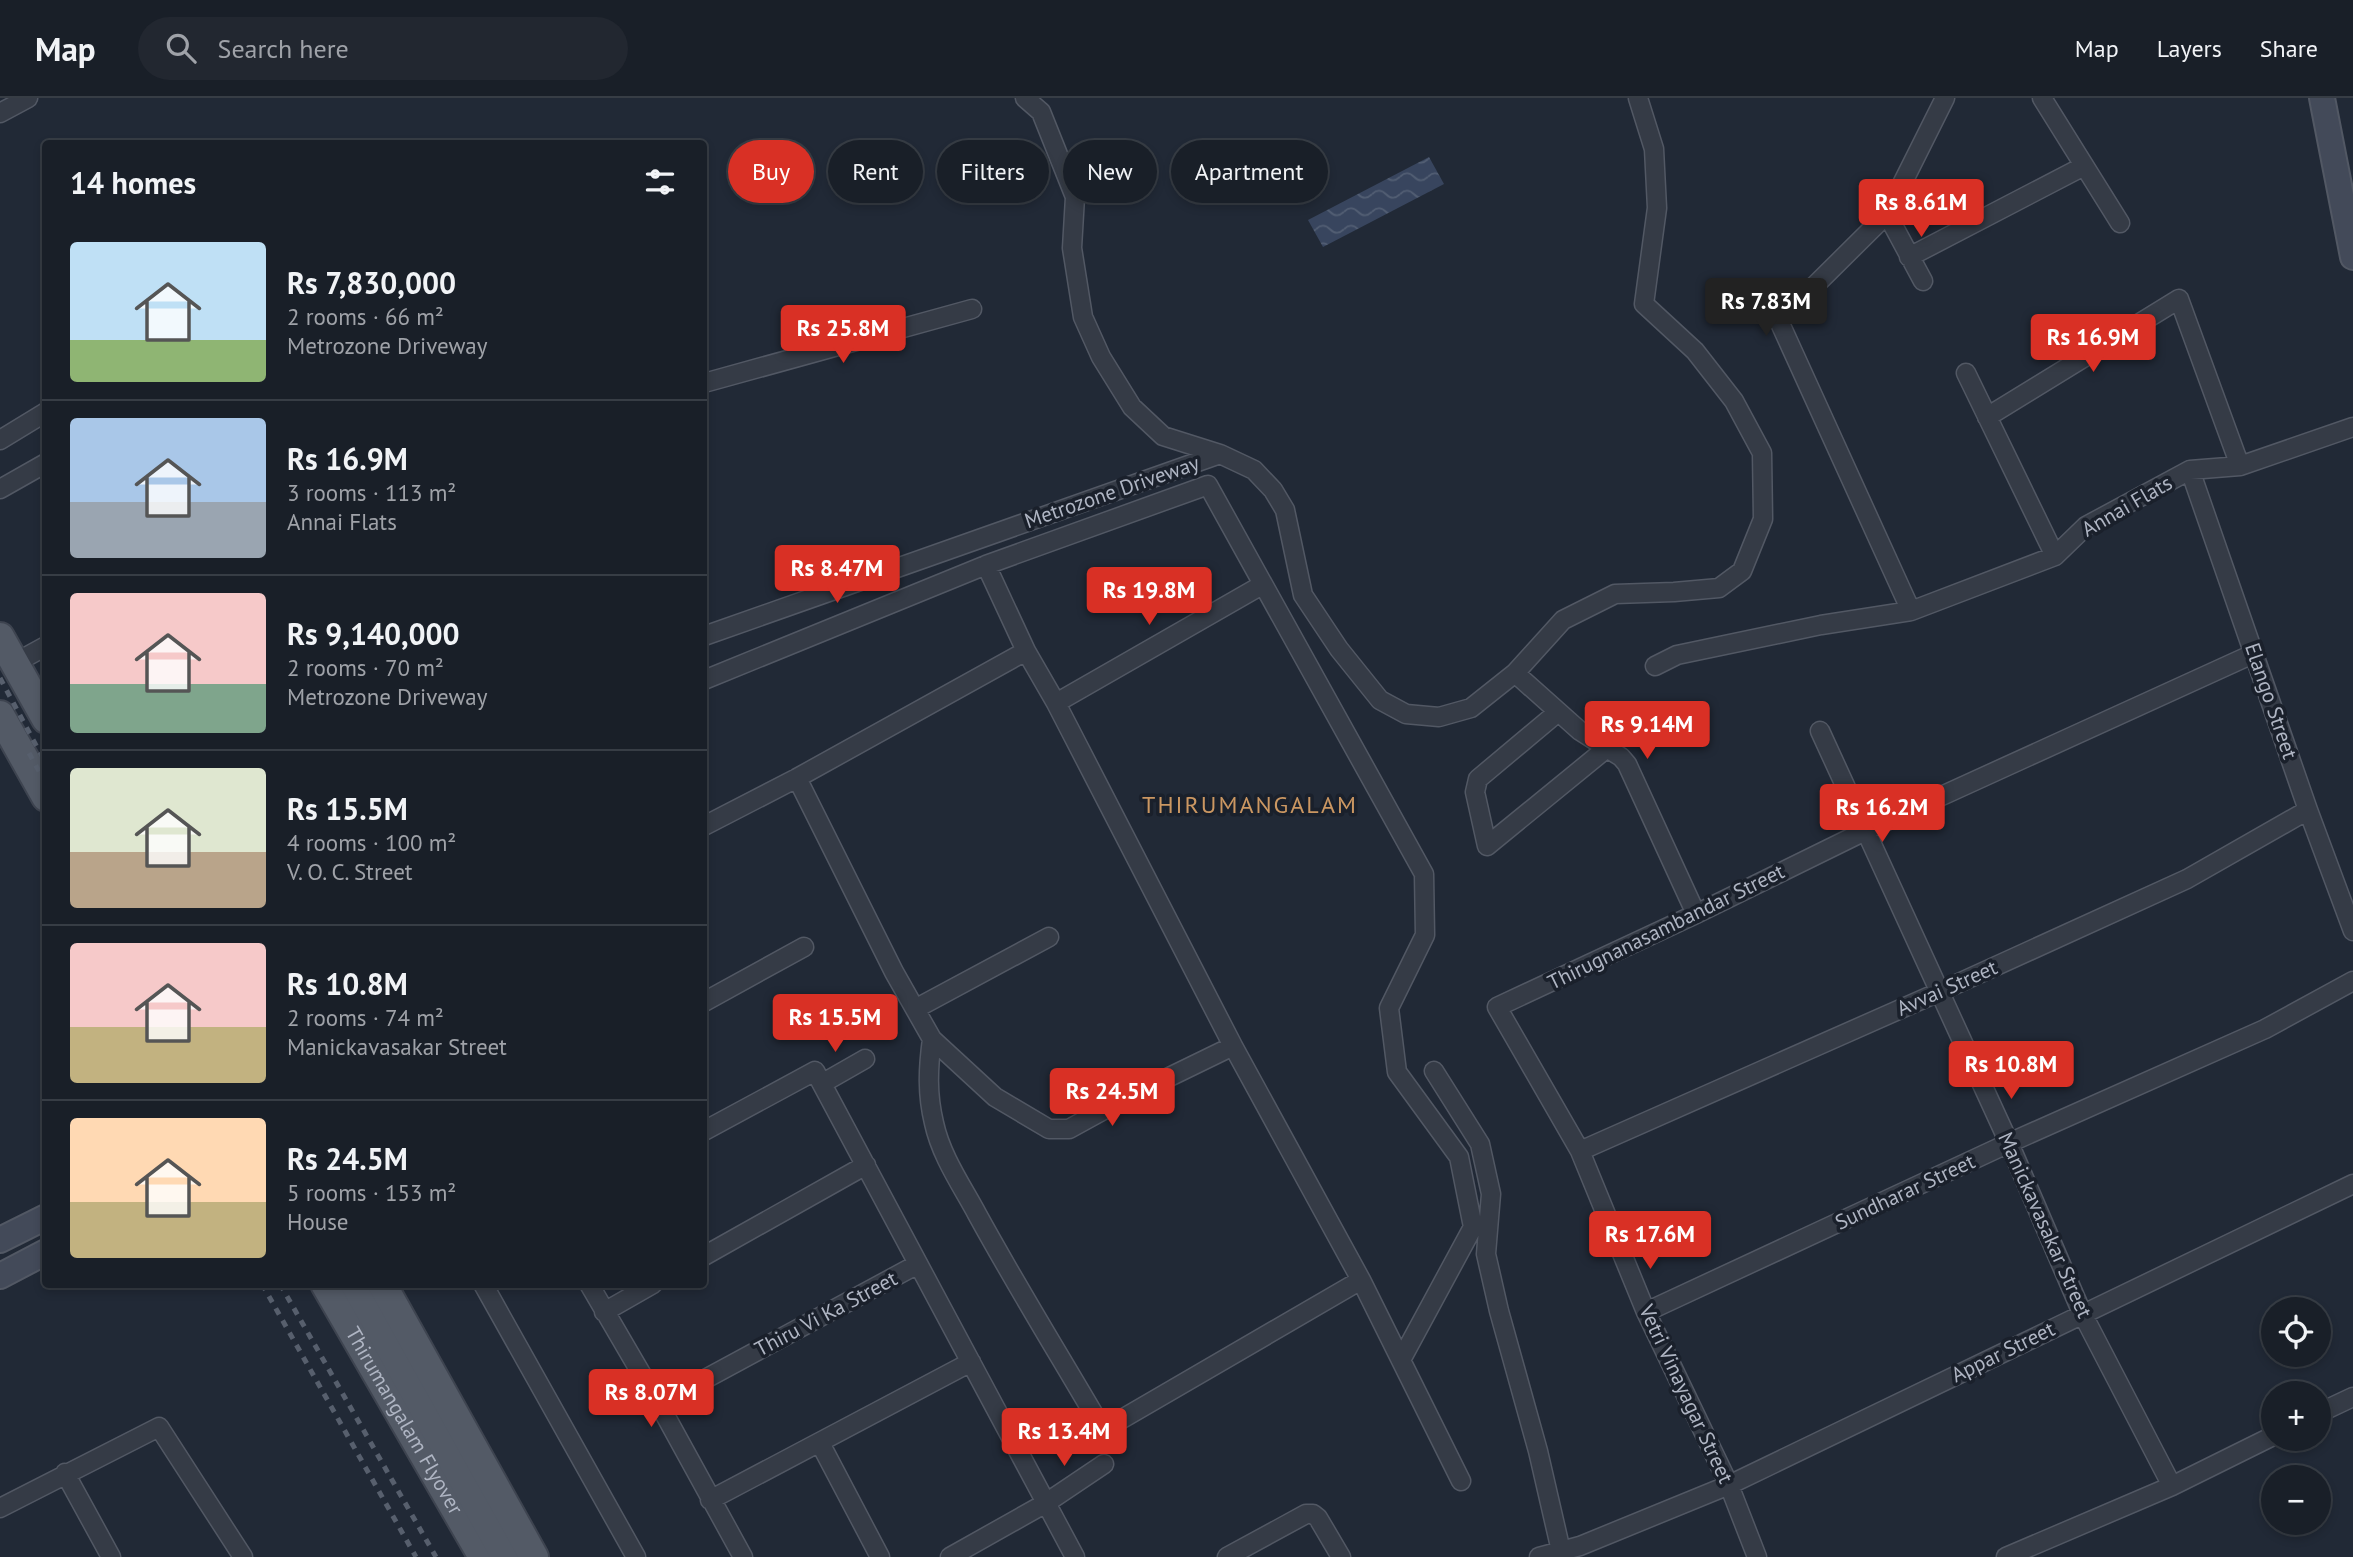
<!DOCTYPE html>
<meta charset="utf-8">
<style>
:root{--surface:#191f28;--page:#222730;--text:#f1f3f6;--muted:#9fa2a8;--line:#373d45;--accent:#d93025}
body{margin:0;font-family:"PT Sans",sans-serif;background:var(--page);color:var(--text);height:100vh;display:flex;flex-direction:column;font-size:26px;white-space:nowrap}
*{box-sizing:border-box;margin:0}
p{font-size:23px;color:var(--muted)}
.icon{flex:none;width:38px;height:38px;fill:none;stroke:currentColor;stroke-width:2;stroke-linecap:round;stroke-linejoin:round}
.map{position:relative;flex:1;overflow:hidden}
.details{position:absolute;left:42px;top:42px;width:665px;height:1148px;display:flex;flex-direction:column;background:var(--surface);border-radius:7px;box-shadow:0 4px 10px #0003,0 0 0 2px var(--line)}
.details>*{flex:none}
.guide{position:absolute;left:728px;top:42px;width:665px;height:63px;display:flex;gap:14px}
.tools{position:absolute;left:2261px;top:1199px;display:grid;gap:14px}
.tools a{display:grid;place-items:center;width:70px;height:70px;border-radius:50%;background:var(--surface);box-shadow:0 4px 10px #0003,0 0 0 2px var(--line);font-size:35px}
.price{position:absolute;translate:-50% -60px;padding:0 16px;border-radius:7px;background:var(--accent);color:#fff;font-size:23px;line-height:46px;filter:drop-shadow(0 2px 4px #0008)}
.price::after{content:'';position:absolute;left:50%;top:42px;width:21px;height:16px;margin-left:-10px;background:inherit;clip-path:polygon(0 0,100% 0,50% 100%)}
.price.active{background:#222;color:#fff}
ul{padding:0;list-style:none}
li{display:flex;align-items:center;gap:21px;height:175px;padding:0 28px}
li+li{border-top:2px solid var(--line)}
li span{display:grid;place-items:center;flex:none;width:196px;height:140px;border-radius:7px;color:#555}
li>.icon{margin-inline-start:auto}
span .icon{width:84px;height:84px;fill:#fffc;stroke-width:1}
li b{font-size:30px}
h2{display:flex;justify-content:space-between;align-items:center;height:84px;padding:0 28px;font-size:30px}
.chip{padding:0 24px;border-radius:32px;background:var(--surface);box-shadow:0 4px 10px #0003,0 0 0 2px var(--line);font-size:24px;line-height:63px}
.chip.active{background:var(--accent);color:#fff}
header{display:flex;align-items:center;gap:42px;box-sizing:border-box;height:98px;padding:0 35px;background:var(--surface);border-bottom:2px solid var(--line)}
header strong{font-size:33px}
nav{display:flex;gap:38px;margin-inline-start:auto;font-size:24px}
.search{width:490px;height:63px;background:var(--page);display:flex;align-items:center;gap:18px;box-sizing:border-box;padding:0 24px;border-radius:38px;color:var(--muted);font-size:26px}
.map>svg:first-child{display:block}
.water{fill:url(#water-waves)}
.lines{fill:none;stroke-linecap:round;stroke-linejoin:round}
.street-casing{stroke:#525864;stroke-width:21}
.secondary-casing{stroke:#525864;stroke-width:28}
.primary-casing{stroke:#3e4450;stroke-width:32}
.street{stroke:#353b46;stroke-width:18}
.secondary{stroke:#434a59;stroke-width:24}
.primary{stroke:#535a66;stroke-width:28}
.rail{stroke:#575f6d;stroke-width:5;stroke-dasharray:7 7;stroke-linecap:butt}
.labels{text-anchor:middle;stroke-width:7;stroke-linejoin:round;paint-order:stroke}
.street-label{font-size:21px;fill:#afb5c3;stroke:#1a202b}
.quarter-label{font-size:24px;letter-spacing:2px;fill:#cb9762;stroke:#1a202b}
</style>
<header>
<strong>Map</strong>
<div class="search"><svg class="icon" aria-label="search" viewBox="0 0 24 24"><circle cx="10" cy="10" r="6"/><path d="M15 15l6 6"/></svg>Search here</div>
<nav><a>Map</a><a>Layers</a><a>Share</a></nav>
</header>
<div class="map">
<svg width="2353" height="1459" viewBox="0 0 2353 1459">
<defs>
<pattern id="water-waves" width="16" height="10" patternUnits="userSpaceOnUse" patternTransform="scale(1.75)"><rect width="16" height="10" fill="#38455e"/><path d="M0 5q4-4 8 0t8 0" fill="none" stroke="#525e73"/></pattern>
</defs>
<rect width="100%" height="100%" fill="#212936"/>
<path class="water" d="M 1429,59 L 1444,86 L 1323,149 L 1308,122 Z"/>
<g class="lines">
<defs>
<path id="street" d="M 1025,0 L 1041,14 L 1075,99 L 1072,150 L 1083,219 L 1101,259 L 1132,309 L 1163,338 L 1220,356
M 2042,0 L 2120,125
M 0,15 L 28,0
M 1887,116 L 1923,183
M 1909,159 L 2084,68
M 1966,275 L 2055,458
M 704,285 L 972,211
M 1987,319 L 2179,201 L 2240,368
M 0,342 L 46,314
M 2190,372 L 2308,712 L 2353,833
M 0,391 L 46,365
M 1911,513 L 1779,223 L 1887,116 L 1945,0
M 704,538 L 1220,356 L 1254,372 L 1273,392 L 1285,412 L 1303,497 L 1339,551 L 1380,602 L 1406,616 L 1439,619 L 1471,610 L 1515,575 L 1563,522 L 1615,496 L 1674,494 L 1719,490 L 1742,473 L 1763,421 L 1762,355 L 1734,303 L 1695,253 L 1644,206 L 1657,110 L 1654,51 L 1638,0
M 1026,553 L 986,467 L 1208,387 L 1424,776 L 1425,837 L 1389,910 L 1397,974 L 1459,1059 L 1473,1129 L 1401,1262
M 15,565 L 46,548
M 1655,568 L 1677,557 L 1821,527 L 1911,513 L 2055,458 L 2086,428 L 2190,372 L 2240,368 L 2353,329
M 1515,575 L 1580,633 L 1621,659 L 1627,666 L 1696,816
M 704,582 L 986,467
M 1056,605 L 1262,487
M 1558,614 L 1478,681 L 1475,694 L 1487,748 L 1607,650
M 1820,633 L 2009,1045 L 2082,1215 L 2172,1388
M 797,680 L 1026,553 L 1056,605 L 1233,948
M 704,728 L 797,680 L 894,874 L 932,941 L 995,999 L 1049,1031 L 1069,1031 L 1120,1003 L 1233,948 L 1361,1182 L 1461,1383
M 704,904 L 804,849
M 915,911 L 1049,839
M 932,941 C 928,971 927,996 934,1025 C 941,1058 962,1088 977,1116 C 1017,1189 1061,1260 1103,1332 L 1361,1182
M 1434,973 L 1480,1046 L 1491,1096 L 1486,1156 L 1499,1213 L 1538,1353 L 1561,1453
M 823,985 L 865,961
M 704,1033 L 815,973 L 1075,1459
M 1580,1053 L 1939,894 L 2187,781 L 2308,712
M 704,1158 L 866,1067
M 483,1186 L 636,1459
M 589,1186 L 659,1306 L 743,1459
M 604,1214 L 653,1186
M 1646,1214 L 2009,1045 L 2265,931 L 2353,883
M 659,1306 L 918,1166
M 2319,1315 L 2353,1299
M 820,1345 L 880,1459
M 65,1375 L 111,1459
M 710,1402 L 971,1264
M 0,1410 L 159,1329 L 243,1459
M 950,1459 L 1046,1405 L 1104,1366
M 1227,1459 L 1306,1416 L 1313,1416 L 1318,1420 L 1341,1459
M 1539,1459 L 1580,1448 L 1729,1387 L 2353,1086
M 1757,1459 L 1729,1387 L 1646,1214 L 1580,1053 L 1497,909 L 1696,816 L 1867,732 L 2255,555
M 2006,1459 L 2172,1388 L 2273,1338"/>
<path id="secondary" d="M 2322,0 L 2353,159
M 0,1142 L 46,1119
M 0,1178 L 46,1154"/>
<g id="primary">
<path d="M 0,539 L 46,621"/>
<path d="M 0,617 L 46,699"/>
<path id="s1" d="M 325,1186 L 483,1459"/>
<path d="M 355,1186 L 506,1459"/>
<path d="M 382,1186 L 534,1459"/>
</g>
</defs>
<use href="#street" class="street-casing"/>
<use href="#secondary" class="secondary-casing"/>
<use href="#primary" class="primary-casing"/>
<use href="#street" class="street"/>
<use href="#secondary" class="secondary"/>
<use href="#primary" class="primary"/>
<path class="rail" d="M 0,580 L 46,666
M 29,655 L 46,686
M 262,1186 L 416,1459
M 280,1186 L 436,1459"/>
</g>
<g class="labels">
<g class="street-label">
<text transform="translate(1112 394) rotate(-19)" y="7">Metrozone Driveway</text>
<text transform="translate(2127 408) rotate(-30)" y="7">Annai Flats</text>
<text transform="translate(2271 603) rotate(71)" y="7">Elango Street</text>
<text transform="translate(1666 829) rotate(-26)" y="7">Thirugnanasambandar Street</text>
<text transform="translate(1947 890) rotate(-24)" y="7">Avvai Street</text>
<text transform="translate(1905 1094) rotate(-25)" y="7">Sundharar Street</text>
<text transform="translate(2045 1127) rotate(66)" y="7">Manickavasakar Street</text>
<text transform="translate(826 1216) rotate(-28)" y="7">Thiru Vi Ka Street</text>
<text transform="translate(2003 1254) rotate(-26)" y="7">Appar Street</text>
<text transform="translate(1686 1296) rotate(65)" y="7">Vetri Vinayagar Street</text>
<text dy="7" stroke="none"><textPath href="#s1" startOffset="158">Thirumangalam Flyover</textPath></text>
</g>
<g class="quarter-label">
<text x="1250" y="715">THIRUMANGALAM</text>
</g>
</g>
</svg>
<div class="tools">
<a><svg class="icon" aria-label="locate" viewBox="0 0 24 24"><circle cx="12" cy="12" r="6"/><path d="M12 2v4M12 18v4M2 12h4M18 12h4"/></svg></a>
<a>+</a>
<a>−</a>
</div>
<b class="price" style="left:1921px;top:141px">Rs 8.61M</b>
<b class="price active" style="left:1766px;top:240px">Rs 7.83M</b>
<b class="price" style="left:843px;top:267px">Rs 25.8M</b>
<b class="price" style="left:2093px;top:276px">Rs 16.9M</b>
<b class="price" style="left:837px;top:507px">Rs 8.47M</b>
<b class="price" style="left:1149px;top:529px">Rs 19.8M</b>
<b class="price" style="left:1647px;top:663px">Rs 9.14M</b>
<b class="price" style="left:1882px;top:746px">Rs 16.2M</b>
<b class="price" style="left:835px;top:956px">Rs 15.5M</b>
<b class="price" style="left:2011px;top:1003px">Rs 10.8M</b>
<b class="price" style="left:1112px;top:1030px">Rs 24.5M</b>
<b class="price" style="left:1650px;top:1173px">Rs 17.6M</b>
<b class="price" style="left:651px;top:1331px">Rs 8.07M</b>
<b class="price" style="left:1064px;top:1370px">Rs 13.4M</b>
<div class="guide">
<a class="chip active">Buy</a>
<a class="chip">Rent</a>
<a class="chip">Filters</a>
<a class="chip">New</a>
<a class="chip">Apartment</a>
</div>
<section class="details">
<h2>14 homes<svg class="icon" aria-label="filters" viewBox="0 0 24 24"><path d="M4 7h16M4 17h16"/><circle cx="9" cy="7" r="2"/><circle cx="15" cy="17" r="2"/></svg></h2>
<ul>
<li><span style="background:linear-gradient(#bfe0f5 70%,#8fb573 0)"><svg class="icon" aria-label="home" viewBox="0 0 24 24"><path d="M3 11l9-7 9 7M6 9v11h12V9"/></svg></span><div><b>Rs 7,830,000</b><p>2 rooms · 66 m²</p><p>Metrozone Driveway</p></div></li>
<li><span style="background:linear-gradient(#a9c7e8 60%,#9aa5b1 0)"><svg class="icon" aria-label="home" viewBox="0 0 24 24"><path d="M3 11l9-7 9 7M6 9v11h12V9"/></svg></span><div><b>Rs 16.9M</b><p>3 rooms · 113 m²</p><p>Annai Flats</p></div></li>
<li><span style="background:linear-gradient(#f6c9c9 65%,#7fa58c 0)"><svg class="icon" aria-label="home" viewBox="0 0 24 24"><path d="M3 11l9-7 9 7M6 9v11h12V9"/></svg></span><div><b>Rs 9,140,000</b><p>2 rooms · 70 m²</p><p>Metrozone Driveway</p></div></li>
<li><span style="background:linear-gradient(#dfe7d0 60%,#b9a48a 0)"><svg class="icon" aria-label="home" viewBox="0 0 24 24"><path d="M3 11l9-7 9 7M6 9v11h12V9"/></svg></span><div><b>Rs 15.5M</b><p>4 rooms · 100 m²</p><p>V. O. C. Street</p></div></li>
<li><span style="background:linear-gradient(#f6c9c9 60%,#c2b280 0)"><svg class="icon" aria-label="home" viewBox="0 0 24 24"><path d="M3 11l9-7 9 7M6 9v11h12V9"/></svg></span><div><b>Rs 10.8M</b><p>2 rooms · 74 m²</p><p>Manickavasakar Street</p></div></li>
<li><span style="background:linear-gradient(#ffd9b3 60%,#c2b280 0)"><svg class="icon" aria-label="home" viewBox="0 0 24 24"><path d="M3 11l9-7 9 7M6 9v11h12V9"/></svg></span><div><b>Rs 24.5M</b><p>5 rooms · 153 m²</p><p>House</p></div></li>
</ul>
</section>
</div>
